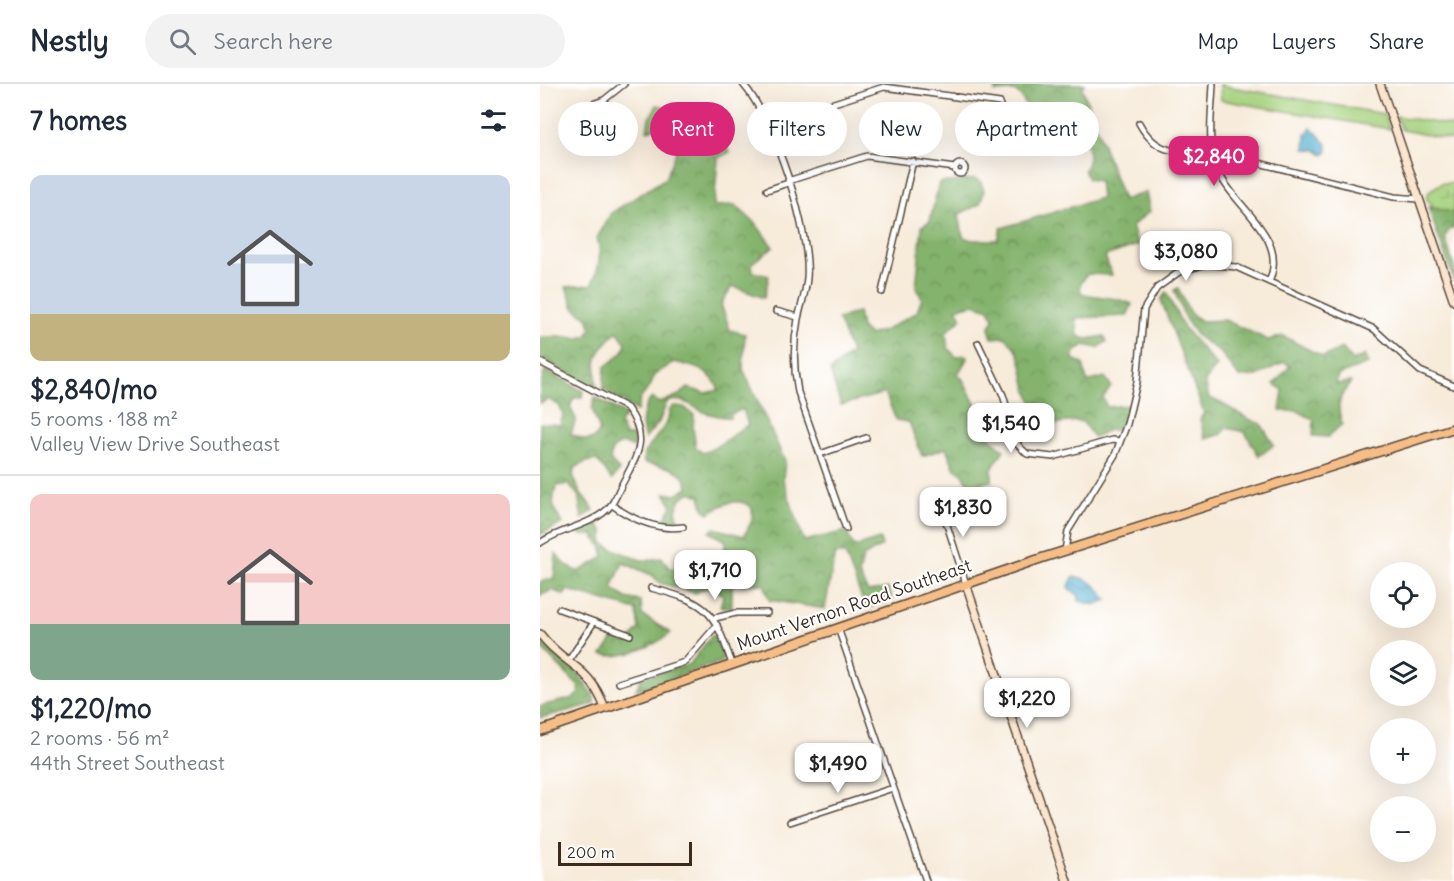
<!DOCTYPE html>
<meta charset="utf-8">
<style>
:root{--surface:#fff;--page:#f2f2f3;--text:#1f2937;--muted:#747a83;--line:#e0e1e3;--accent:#db2777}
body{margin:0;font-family:Delius,sans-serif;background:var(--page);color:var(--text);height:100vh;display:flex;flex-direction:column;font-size:22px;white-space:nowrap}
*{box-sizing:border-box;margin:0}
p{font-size:20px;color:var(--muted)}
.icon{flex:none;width:33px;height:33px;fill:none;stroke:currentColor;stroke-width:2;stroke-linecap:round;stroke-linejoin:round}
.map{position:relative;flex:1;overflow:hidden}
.panel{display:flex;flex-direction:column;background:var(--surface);width:540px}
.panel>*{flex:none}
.banner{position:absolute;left:18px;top:18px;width:570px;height:54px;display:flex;gap:12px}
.controls{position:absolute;left:830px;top:478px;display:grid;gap:12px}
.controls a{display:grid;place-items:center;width:66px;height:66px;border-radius:50%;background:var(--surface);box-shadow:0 6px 24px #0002;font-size:30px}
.scale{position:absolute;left:18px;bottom:15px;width:134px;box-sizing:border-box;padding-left:6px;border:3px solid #3b2a1e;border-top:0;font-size:16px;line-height:21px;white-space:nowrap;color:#3b2a1e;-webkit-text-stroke:4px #fff;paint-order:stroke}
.price{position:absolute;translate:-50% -51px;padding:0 14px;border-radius:12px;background:#fff;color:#222;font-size:20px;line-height:39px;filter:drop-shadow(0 2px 3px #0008)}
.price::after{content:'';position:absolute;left:50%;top:36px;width:18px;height:14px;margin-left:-9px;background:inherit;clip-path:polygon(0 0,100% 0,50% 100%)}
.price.current{background:var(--accent);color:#fff}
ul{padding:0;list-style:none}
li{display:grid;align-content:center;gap:12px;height:318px;padding:0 30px}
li+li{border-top:2px solid var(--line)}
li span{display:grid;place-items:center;height:186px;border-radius:12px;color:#555}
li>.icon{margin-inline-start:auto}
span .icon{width:108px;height:108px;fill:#fffc;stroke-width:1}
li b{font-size:26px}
h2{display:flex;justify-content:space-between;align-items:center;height:72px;padding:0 30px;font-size:26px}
.chip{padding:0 21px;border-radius:27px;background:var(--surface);box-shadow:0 6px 24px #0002;font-size:21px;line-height:54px}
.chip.current{background:var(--accent);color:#fff}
header{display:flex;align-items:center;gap:36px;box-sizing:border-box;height:84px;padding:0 30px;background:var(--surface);border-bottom:2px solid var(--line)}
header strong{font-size:28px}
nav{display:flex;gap:33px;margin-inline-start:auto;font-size:21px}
.search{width:420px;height:54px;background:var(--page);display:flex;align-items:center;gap:15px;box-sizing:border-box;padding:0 21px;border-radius:33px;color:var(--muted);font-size:22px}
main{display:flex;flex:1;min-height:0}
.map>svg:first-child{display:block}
.green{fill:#a6d17e;stroke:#707e4e;stroke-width:1.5}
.forest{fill:url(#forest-crowns);stroke:#606e46;stroke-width:1.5}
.wetland{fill:url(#wetland-marsh);stroke:#707e4e;stroke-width:1.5}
.water{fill:url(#water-waves);stroke:#466c77;stroke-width:1.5}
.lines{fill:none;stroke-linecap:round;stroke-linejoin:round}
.street-casing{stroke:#57473a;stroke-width:8}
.secondary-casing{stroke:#57473a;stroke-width:10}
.primary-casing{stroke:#57473a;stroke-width:11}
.street{stroke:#fff;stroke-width:5}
.secondary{stroke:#fbe5cf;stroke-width:7}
.primary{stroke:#f6be87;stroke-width:8}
.labels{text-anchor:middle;stroke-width:4.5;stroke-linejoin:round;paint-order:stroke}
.street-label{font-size:18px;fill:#3b2a1e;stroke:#fff}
</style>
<header>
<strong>Nestly</strong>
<div class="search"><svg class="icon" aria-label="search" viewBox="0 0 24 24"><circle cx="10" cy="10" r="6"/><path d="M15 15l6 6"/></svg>Search here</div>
<nav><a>Map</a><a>Layers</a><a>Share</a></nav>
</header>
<main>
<section class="panel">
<h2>7 homes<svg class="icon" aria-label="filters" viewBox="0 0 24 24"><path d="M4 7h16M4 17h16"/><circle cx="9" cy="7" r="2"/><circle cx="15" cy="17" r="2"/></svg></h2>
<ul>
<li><span style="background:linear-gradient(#c9d6e8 75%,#c2b280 0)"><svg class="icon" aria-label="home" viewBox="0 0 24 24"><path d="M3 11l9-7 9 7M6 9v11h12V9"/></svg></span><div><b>$2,840/mo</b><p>5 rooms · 188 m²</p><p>Valley View Drive Southeast</p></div></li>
<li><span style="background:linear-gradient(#f6c9c9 70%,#7fa58c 0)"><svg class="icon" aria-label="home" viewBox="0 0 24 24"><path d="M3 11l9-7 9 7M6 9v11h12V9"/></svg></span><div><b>$1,220/mo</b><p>2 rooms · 56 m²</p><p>44th Street Southeast</p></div></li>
</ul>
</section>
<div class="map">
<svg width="914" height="797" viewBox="0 0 914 797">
<defs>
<pattern id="forest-crowns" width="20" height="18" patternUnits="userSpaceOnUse" patternTransform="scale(1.5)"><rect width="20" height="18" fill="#84b36d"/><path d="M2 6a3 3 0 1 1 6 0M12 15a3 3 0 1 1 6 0" fill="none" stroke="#6d9259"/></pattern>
<pattern id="wetland-marsh" width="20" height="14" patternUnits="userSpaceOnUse" patternTransform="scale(1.5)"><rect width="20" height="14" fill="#a6d17e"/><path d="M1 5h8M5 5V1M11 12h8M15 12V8" fill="none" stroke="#88aa67"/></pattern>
<pattern id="water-waves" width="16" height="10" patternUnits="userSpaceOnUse" patternTransform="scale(1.5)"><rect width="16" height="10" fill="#51afd0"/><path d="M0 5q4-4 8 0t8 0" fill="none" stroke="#448fa8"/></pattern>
</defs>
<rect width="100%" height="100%" fill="#fff"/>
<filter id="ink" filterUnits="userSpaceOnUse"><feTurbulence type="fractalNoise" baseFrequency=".0167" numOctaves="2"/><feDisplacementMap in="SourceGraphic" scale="12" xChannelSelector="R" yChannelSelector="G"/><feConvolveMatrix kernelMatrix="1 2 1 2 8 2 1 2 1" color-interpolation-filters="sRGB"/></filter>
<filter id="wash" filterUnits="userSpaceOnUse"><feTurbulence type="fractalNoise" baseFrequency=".008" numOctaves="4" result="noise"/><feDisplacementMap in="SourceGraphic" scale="24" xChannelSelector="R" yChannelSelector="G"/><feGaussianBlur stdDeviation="1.35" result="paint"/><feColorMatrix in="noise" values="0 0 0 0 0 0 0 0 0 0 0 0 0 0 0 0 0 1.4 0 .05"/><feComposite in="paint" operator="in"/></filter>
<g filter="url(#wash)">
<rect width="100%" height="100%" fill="#f7ebda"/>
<path class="green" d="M 680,1 L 844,30 L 850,45 L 681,16 Z
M 856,32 L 914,42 L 914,56 L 862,46 Z"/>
<path class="forest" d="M 456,0 L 545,0 L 542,3 L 583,116 L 606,108 L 610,127 L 592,142 L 598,161 L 565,172 L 572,191 L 547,190 L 540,201 L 541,209 C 561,215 572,211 592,220 L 587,232 L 536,234 L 538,252 L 547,255 L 564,252 L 567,257 L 558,264 L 544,261 L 535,268 L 533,275 L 543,280 L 547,298 L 565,293 L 571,302 L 563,314 L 567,323 L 588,321 L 581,346 L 568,346 L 554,354 L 543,338 C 528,334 518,343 502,340 C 497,328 491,317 487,304 C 480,281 486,273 465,253 L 452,254 L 449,244 L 454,235 L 449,225 L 434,220 L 417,224 L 422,234 L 406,248 L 408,264 L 416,273 L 425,271 L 428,273 L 418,290 C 429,300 428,311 437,322 L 434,335 L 444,349 L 464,366 L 452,385 L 452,397 L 430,402 L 423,390 L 415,385 L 406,364 L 382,372 L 369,338 L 356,336 L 345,309 L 301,321 L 290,287 L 311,269 L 298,235 L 318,228 L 321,244 L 329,251 L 346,246 L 377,228 L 382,214 L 376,204 L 382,142 L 390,137 L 399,99 L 435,95 L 441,98 L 444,107 L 440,120 L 419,130 L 423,153 L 432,156 L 458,156 L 461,144 L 561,114 L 559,97 L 548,95 L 544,86 C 552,74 549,65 542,53 C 524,52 498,43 488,26 C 483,17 483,13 474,7 L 455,8 Z
M 117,21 L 167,30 L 190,68 L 178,74 L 174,122 L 195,121 L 216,140 L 233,163 L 212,179 L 213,188 L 229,192 L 224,214 L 192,202 L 181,220 L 190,246 L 205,250 L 203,285 L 245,377 L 243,396 L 264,457 L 306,447 L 314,463 L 340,455 L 342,462 L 323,473 L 319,491 L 328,508 L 348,504 L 352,515 L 326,525 L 305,470 L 295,470 L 285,525 L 229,516 L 224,500 L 192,501 L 192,523 L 180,523 L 183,511 L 170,501 L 156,509 L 120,499 L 112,491 L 83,479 L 72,504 L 86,514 L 101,517 L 102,531 L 131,549 C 113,563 84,575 62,571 L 73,555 L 89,557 L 99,545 L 96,526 L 28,506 L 24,511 L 12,506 L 0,512 L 0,498 L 14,494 L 16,470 L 25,480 L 38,488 L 64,473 L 61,461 L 52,451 L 40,451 L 41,444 L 57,441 L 63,446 L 63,459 C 69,463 96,475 102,476 C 108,477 116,474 122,474 L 129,484 L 153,486 L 166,481 L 161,469 L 174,473 L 184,467 L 186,457 L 170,448 L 174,444 L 204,452 L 212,436 L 212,424 C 198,411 182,421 169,429 L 164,426 L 160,412 L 151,408 L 141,414 L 136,426 L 138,435 L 131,440 L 123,438 L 132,422 L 125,409 L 136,411 L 148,404 C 145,382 123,383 104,379 L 104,369 L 127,339 L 130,326 L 134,322 L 144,323 L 154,331 L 153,344 L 156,364 L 163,369 C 181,363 191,350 208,341 L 203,325 L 191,330 L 190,334 C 180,332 168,331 160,326 C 147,319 142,314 127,318 L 119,338 L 105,355 C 100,342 102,323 112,314 L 120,319 L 139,311 L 148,304 L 165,309 L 179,306 C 172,286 153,282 134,278 L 114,291 L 111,301 L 100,315 L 97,327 L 63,305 L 65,283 L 82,269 L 86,259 L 77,247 C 53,273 56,270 56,306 L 0,273 L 0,253 C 12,254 26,250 36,255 L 47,252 L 51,245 L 49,235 L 34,224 L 26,203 L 51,201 C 59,187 62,169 57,154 L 71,129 L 126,94 L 137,65 L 134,40 L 107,46 L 109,34 Z
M 888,123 L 914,129 L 914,144 L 909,146 L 905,153 L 914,184 L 914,197 Z
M 638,204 L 650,229 L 661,237 L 685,236 L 728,256 L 743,252 L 783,273 L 802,264 L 813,277 L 825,271 L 828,280 L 798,291 L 796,300 L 811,298 C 799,314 796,320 802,340 L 788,353 L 773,352 L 774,336 L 758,327 L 740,327 L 743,306 L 734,300 L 750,282 L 744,278 L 717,292 L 699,293 L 681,269 L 657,252 L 646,236 L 634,206 Z
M 626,208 L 644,244 L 677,282 L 665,297 L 669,314 C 690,321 699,333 721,340 L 734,361 L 719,372 L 705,348 L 686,344 L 682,350 L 665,355 L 660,335 L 664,329 L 621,216 Z
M 5,286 L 43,307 L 42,313 L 34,314 L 30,323 L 36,335 L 31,350 L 45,356 L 53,355 L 60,347 L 52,325 L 55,313 L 86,331 L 80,339 L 85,352 L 95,352 L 94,364 L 82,359 L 72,366 L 70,376 L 79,386 L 72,396 L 57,376 L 45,378 L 35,384 L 33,391 L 40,408 L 54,426 L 42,435 L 38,411 L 28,400 L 17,402 C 11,418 12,426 23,439 L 0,451 L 0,339 L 20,341 L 23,331 L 19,321 L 8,315 L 0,320 L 0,305 Z
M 176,551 L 184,573 L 181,578 L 96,606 L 101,594 L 150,580 L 171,552 Z
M 0,558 L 38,589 L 54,613 L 54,620 L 0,634 L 0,622 L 33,614 L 39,609 L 39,603 L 0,563 Z"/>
<path class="wetland" d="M 902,99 L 914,99 L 914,129 L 892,123 L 886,113 L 890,106 Z"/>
<path class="water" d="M 771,43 L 787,60 L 787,69 L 783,71 L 776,66 L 765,65 L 766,50 Z
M 533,493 C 550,493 557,503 568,516 L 554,521 L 539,517 L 539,512 L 528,504 Z"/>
</g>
<g filter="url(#ink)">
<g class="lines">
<defs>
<path id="street" d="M 203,0 C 234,35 271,148 267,194 C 266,208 261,221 258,235 C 253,260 253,283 258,308 L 306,445
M 673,0 C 672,28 666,61 678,87 C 695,125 749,152 729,198
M 41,24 L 64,16 L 84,0
M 599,39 C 617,72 639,69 672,65
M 228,40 L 344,3 L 460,19
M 673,70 L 703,75 L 854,113 L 879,115
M415 85a5 5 0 1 1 10 0a5 5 0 1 1-10 0Z
M 248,97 L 327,72 L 415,84
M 227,106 L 248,99
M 342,208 L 373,77
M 236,227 L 258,233
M 438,259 L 463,311 L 478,361 L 487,370 L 513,373 L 572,356 L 580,357
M 0,278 L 87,324 C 111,355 96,373 81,402 C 76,412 73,422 63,429 C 45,443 20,445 0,459
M 280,370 L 326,354
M 399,416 L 426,500
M 72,421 C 92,435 117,447 143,443
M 525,467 L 528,447 L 575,371 L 587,340 L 597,298 L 604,225 L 617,204 L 639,188 L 667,180 L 696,183 L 834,245 L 880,287 L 914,302
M 111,504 C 169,519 173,525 192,580
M 19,525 L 90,551
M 175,534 L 196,529 L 227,529
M 298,544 L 386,797
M 29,576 L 54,538
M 79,599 L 145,578 L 177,541
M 250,738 L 353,704"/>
<path id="secondary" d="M 840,0 L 914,217
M 426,500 L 527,797
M 0,550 C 25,583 48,579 65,624"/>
<path id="primary" d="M 0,647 L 502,474 L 914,344"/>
</defs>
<use href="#street" class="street-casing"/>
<use href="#secondary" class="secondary-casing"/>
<use href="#primary" class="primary-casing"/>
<use href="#street" class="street"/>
<use href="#secondary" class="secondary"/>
<use href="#primary" class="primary"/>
</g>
</g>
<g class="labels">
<g class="street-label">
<text transform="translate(314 521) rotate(-19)" y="6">Mount Vernon Road Southeast</text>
</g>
</g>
</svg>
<div class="controls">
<a><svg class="icon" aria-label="locate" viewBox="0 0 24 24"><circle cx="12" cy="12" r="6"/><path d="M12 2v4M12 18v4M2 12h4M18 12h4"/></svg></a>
<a><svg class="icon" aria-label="layers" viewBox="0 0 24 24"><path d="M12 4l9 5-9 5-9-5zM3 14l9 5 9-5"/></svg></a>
<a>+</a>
<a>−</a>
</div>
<div class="scale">200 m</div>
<b class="price current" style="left:674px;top:103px">$2,840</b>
<b class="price" style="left:646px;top:198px">$3,080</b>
<b class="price" style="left:471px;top:370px">$1,540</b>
<b class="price" style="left:423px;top:454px">$1,830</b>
<b class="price" style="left:175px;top:517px">$1,710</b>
<b class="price" style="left:487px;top:645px">$1,220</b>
<b class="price" style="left:298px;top:710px">$1,490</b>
<div class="banner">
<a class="chip">Buy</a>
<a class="chip current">Rent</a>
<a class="chip">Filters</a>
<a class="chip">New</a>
<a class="chip">Apartment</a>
</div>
</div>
</main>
